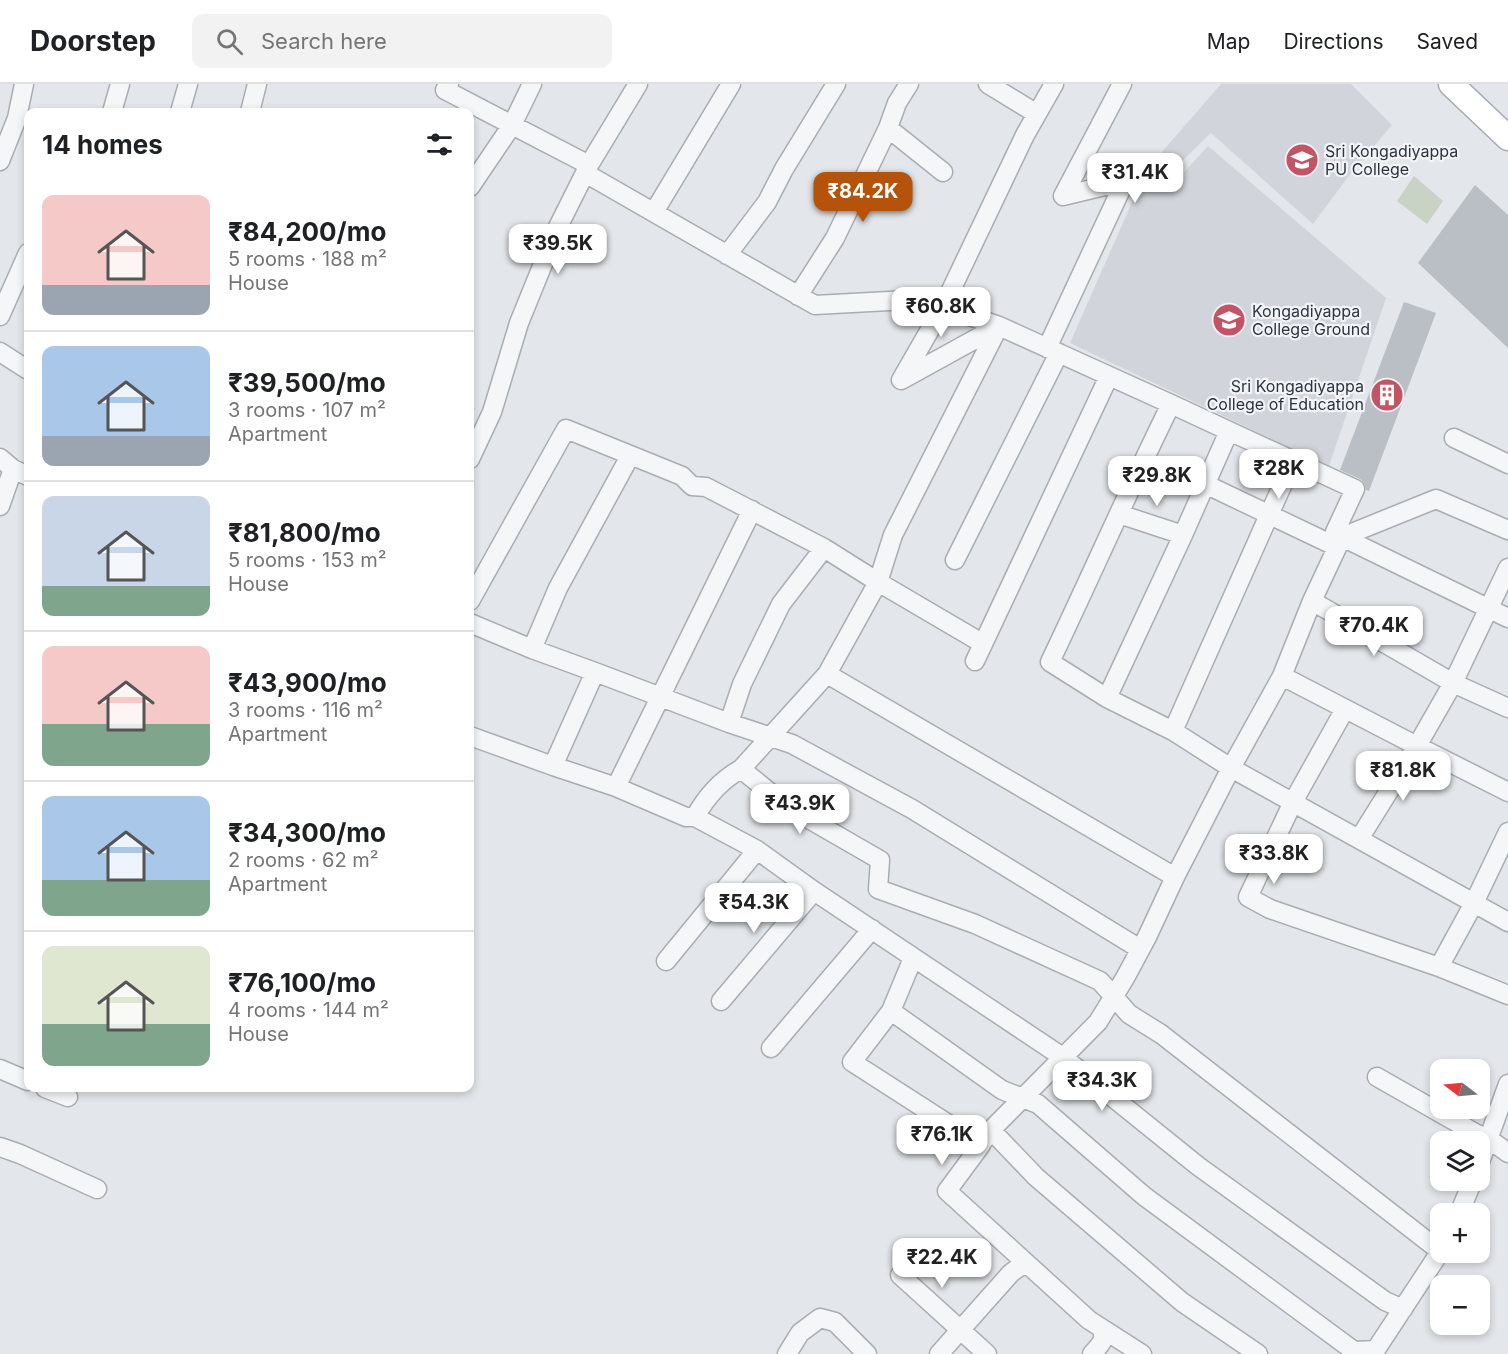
<!DOCTYPE html>
<meta charset="utf-8">
<style>
:root{--surface:#fff;--page:#f2f2f2;--text:#202124;--muted:#757577;--line:#e0e0e0;--accent:#b45309}
body{margin:0;font-family:Inter,sans-serif;background:var(--page);color:var(--text);height:100vh;display:flex;flex-direction:column;font-size:22px;white-space:nowrap}
*{box-sizing:border-box;margin:0}
p{font-size:20px;color:var(--muted)}
.icon{flex:none;width:33px;height:33px;fill:none;stroke:currentColor;stroke-width:2;stroke-linecap:round;stroke-linejoin:round}
.map{position:relative;flex:1;overflow:hidden}
.side{position:absolute;left:24px;top:24px;width:450px;height:984px;display:flex;flex-direction:column;background:var(--surface);border-radius:12px;box-shadow:0 3px 9px #0003}
.side>*{flex:none}
.needle{width:39px;rotate:286deg}
.fabs{position:absolute;left:1430px;top:975px;display:grid;gap:12px}
.fabs a{display:grid;place-items:center;width:60px;height:60px;border-radius:12px;background:var(--surface);box-shadow:0 3px 9px #0003;font-size:30px}
.price{position:absolute;translate:-50% -51px;padding:0 14px;border-radius:12px;background:#fff;color:#222;font-size:20px;line-height:39px;filter:drop-shadow(0 2px 3px #0008)}
.price::after{content:'';position:absolute;left:50%;top:36px;width:18px;height:14px;margin-left:-9px;background:inherit;clip-path:polygon(0 0,100% 0,50% 100%)}
.price.active{background:var(--accent);color:#fff}
ul{padding:0;list-style:none}
li{display:flex;align-items:center;gap:18px;height:150px;padding:0 18px}
li+li{border-top:2px solid var(--line)}
li span{display:grid;place-items:center;flex:none;width:168px;height:120px;border-radius:12px;color:#555}
li>.icon{margin-inline-start:auto}
span .icon{width:72px;height:72px;fill:#fffc;stroke-width:1}
li b{font-size:26px}
h2{display:flex;justify-content:space-between;align-items:center;height:72px;padding:0 18px;font-size:26px}
header{display:flex;align-items:center;gap:36px;box-sizing:border-box;height:84px;padding:0 30px;background:var(--surface);border-bottom:2px solid var(--line)}
header strong{font-size:28px}
nav{display:flex;gap:33px;margin-inline-start:auto;font-size:21px}
.search{width:420px;height:54px;background:var(--page);display:flex;align-items:center;gap:15px;box-sizing:border-box;padding:0 21px;border-radius:12px;color:var(--muted);font-size:22px}
.map>svg:first-child{display:block}
.built{fill:#d1d5db}
.green{fill:#c8d3c5}
.building{fill:#babfc6}
.lines{fill:none;stroke-linecap:round;stroke-linejoin:round}
.minor-casing{stroke:#a8adb4;stroke-width:21}
.major-casing{stroke:#a3aab4;stroke-width:27}
.minor{stroke:#f5f6f8;stroke-width:18}
.major{stroke:#fff;stroke-width:24}
.labels{text-anchor:middle;stroke-width:4.5;stroke-linejoin:round;paint-order:stroke}
.poi-label{font-size:16px;fill:#2c3440;stroke:#f2f4f7;text-anchor:start}
</style>
<header>
<strong>Doorstep</strong>
<div class="search"><svg class="icon" aria-label="search" viewBox="0 0 24 24"><circle cx="10" cy="10" r="6"/><path d="M15 15l6 6"/></svg>Search here</div>
<nav><a>Map</a><a>Directions</a><a>Saved</a></nav>
</header>
<div class="map">
<svg width="1508" height="1270" viewBox="0 0 1508 1270">
<rect width="100%" height="100%" fill="#e3e6ea"/>
<path class="built" d="M 1221,0 L 1351,0 L 1392,41 L 1351,89 L 1313,140 L 1211,49 L 1176,83 L 1161,69 Z
M 1208,62 L 1386,214 L 1329,382 L 1070,259 L 1148,82 L 1178,95 Z"/>
<path class="green" d="M 1414,92 L 1443,117 L 1427,140 L 1397,117 Z"/>
<path class="building" d="M 1475,101 L 1508,131 L 1508,264 L 1418,179 Z
M 1404,218 L 1436,229 L 1369,407 L 1366,406 L 1364,399 L 1360,395 L 1340,386 Z"/>
<g class="lines">
<defs>
<path id="minor" d="M 449,0 L 445,6 L 589,81
M 909,0 L 897,19 L 888,44 L 943,88
M 988,0 L 1037,30
M 112,28 L 120,0
M 180,28 L 188,0
M 250,28 L 257,0
M 0,77 L 17,34 L 24,0
M 585,89 L 815,221 L 926,215 L 943,223 L 999,242
M 470,103 L 512,41 L 532,0
M 654,128 L 731,0
M 727,171 L 767,118 L 784,85 L 836,0
M 798,212 L 835,154 L 888,44
M 0,232 L 28,169
M 1047,264 L 1125,97 L 1063,112 L 1122,0
M 0,268 L 28,286
M 901,296 L 943,223 L 1025,51 L 1054,0
M 901,296 L 999,242
M 1171,320 L 999,242 L 893,451 L 878,498 L 827,590 L 1175,793
M 1229,347 L 1171,320 C 1129,405 1091,492 1050,578 L 1107,614 L 1173,647 L 1231,684 L 1508,838
M 1454,354 L 1508,380
M 0,374 L 13,385 L 28,392
M 470,375 L 492,328 L 519,239 L 558,143 L 589,81 L 638,0
M 1205,400 L 1337,463
M 0,422 L 13,385
M 1119,430 L 1183,451
M 1508,446 L 1436,415 L 1342,453 L 1508,534
M 955,476 L 1059,269
M 1508,484 L 1453,599 L 1417,662 L 1508,708
M 470,517 L 566,345 L 682,392 L 692,402 L 706,403 L 824,464 L 878,498 L 982,559
M 1312,517 L 1453,599 L 1508,624
M 470,539 L 532,565 L 595,588 L 553,682
M 532,565 L 558,504 L 630,372
M 975,577 L 1109,292
M 595,588 L 729,639 L 792,660 L 912,725 L 1140,865
M 1282,592 L 1417,662 L 1359,755
M 1345,625 L 1293,718 L 1248,813 L 1270,825 L 1439,883 L 1508,911
M 729,639 L 742,600 L 781,520 L 824,464
M 1173,647 L 1293,377
M 470,652 L 553,682 L 616,703 L 686,733 L 695,733 L 757,766 L 666,877
M 741,685 L 788,723 L 880,776 L 878,805 L 975,840 L 1100,897 L 1129,930 L 1161,950 L 1440,1167
M 616,703 L 752,426
M 695,733 C 706,713 721,696 741,685 L 827,590
M 757,766 L 814,807 L 1064,974 L 1198,1082 L 1385,1217 L 1403,1225
M 913,874 L 891,927 L 852,978 L 981,1061 L 947,1107 L 1089,1236 L 1142,1270
M 1439,883 L 1474,819 L 1508,748
M 721,917 L 814,807
M 891,927 L 1002,1006 L 1038,1020 L 1144,1112 L 1354,1267 L 1376,1266
M 771,964 L 872,845
M 0,985 L 28,997
M 1377,993 L 1477,1050 L 1489,1055 L 1508,1069
M 45,1004 L 68,1013
M 991,1046 L 1098,938 L 1125,894 L 1147,853 L 1175,793 L 1231,684 L 1282,592 L 1312,517 L 1342,453 L 1335,448 L 1355,405 L 1229,347 L 1183,451 L 1107,614
M 985,1055 L 991,1046 L 1036,1093 L 1182,1218 L 1258,1270
M 0,1063 L 20,1070 L 97,1105
M 1479,1081 L 1508,1000
M 1459,1130 L 1473,1096
M 900,1191 L 987,1270
M 787,1270 L 800,1249 L 820,1234 L 835,1238 L 867,1270
M 939,1270 L 1011,1189 L 1025,1179
M 1092,1270 C 1100,1261 1108,1254 1100,1243
M 1373,1270 L 1440,1168"/>
<path id="major" d="M 1451,0 L 1508,54"/>
</defs>
<use href="#minor" class="minor-casing"/>
<use href="#major" class="major-casing"/>
<use href="#minor" class="minor"/>
<use href="#major" class="major"/>
</g>
<defs>
<symbol id="university-disc" viewBox="-11 -11 22 22"><circle r="9.5" fill="#c35465" stroke="#f2f4f7"/><path d="M0-5L7-2L0 1L-7-2ZM-4 1L0 2.5L4 1V4Q0 6-4 4Z" fill="#fff"/></symbol>
<symbol id="building-disc" viewBox="-11 -11 22 22"><circle r="9.5" fill="#c35465" stroke="#f2f4f7"/><path d="M-4-6H4V6H1V3H-1V6H-4ZM-2.5-4.3h1.7v1.8h-1.7ZM.8-4.3h1.7v1.8H.8ZM-2.5-1h1.7V.8h-1.7ZM.8-1h1.7V.8H.8Z" fill="#fff"/></symbol>
</defs>
<g fill-rule="evenodd">
<use href="#university-disc" x="1283" y="57" width="38" height="38"/>
<use href="#university-disc" x="1210" y="217" width="38" height="38"/>
<use href="#building-disc" x="1368" y="292" width="38" height="38"/>
</g>
<g class="labels">
<g class="poi-label">
<text x="1325" y="73">Sri Kongadiyappa<tspan x="1325" dy="18">PU College</tspan></text>
<text x="1252" y="233">Kongadiyappa<tspan x="1252" dy="18">College Ground</tspan></text>
<text x="1364" y="308" text-anchor="end">Sri Kongadiyappa<tspan x="1364" dy="18">College of Education</tspan></text>
</g>
</g>
</svg>
<div class="fabs">
<a><svg class="needle" viewBox="-14 -14 28 28"><path d="M0-13l5 13h-10z" fill="#e53935"/><path d="M0 13l5-13h-10z" fill="#757577"/></svg></a>
<a><svg class="icon" aria-label="layers" viewBox="0 0 24 24"><path d="M12 4l9 5-9 5-9-5zM3 14l9 5 9-5"/></svg></a>
<a>+</a>
<a>−</a>
</div>
<b class="price" style="left:1135px;top:120px">₹31.4K</b>
<b class="price active" style="left:863px;top:139px">₹84.2K</b>
<b class="price" style="left:558px;top:191px">₹39.5K</b>
<b class="price" style="left:941px;top:254px">₹60.8K</b>
<b class="price" style="left:1279px;top:416px">₹28K</b>
<b class="price" style="left:1157px;top:423px">₹29.8K</b>
<b class="price" style="left:1374px;top:573px">₹70.4K</b>
<b class="price" style="left:1403px;top:718px">₹81.8K</b>
<b class="price" style="left:800px;top:751px">₹43.9K</b>
<b class="price" style="left:1274px;top:801px">₹33.8K</b>
<b class="price" style="left:754px;top:850px">₹54.3K</b>
<b class="price" style="left:1102px;top:1028px">₹34.3K</b>
<b class="price" style="left:942px;top:1082px">₹76.1K</b>
<b class="price" style="left:942px;top:1205px">₹22.4K</b>
<section class="side">
<h2>14 homes<svg class="icon" aria-label="filters" viewBox="0 0 24 24"><path d="M4 7h16M4 17h16"/><circle cx="9" cy="7" r="2"/><circle cx="15" cy="17" r="2"/></svg></h2>
<ul>
<li><span style="background:linear-gradient(#f6c9c9 75%,#9aa5b1 0)"><svg class="icon" aria-label="home" viewBox="0 0 24 24"><path d="M3 11l9-7 9 7M6 9v11h12V9"/></svg></span><div><b>₹84,200/mo</b><p>5 rooms · 188 m²</p><p>House</p></div></li>
<li><span style="background:linear-gradient(#a9c7e8 75%,#9aa5b1 0)"><svg class="icon" aria-label="home" viewBox="0 0 24 24"><path d="M3 11l9-7 9 7M6 9v11h12V9"/></svg></span><div><b>₹39,500/mo</b><p>3 rooms · 107 m²</p><p>Apartment</p></div></li>
<li><span style="background:linear-gradient(#c9d6e8 75%,#7fa58c 0)"><svg class="icon" aria-label="home" viewBox="0 0 24 24"><path d="M3 11l9-7 9 7M6 9v11h12V9"/></svg></span><div><b>₹81,800/mo</b><p>5 rooms · 153 m²</p><p>House</p></div></li>
<li><span style="background:linear-gradient(#f6c9c9 65%,#7fa58c 0)"><svg class="icon" aria-label="home" viewBox="0 0 24 24"><path d="M3 11l9-7 9 7M6 9v11h12V9"/></svg></span><div><b>₹43,900/mo</b><p>3 rooms · 116 m²</p><p>Apartment</p></div></li>
<li><span style="background:linear-gradient(#a9c7e8 70%,#7fa58c 0)"><svg class="icon" aria-label="home" viewBox="0 0 24 24"><path d="M3 11l9-7 9 7M6 9v11h12V9"/></svg></span><div><b>₹34,300/mo</b><p>2 rooms · 62 m²</p><p>Apartment</p></div></li>
<li><span style="background:linear-gradient(#dfe7d0 65%,#7fa58c 0)"><svg class="icon" aria-label="home" viewBox="0 0 24 24"><path d="M3 11l9-7 9 7M6 9v11h12V9"/></svg></span><div><b>₹76,100/mo</b><p>4 rooms · 144 m²</p><p>House</p></div></li>
</ul>
</section>
</div>
